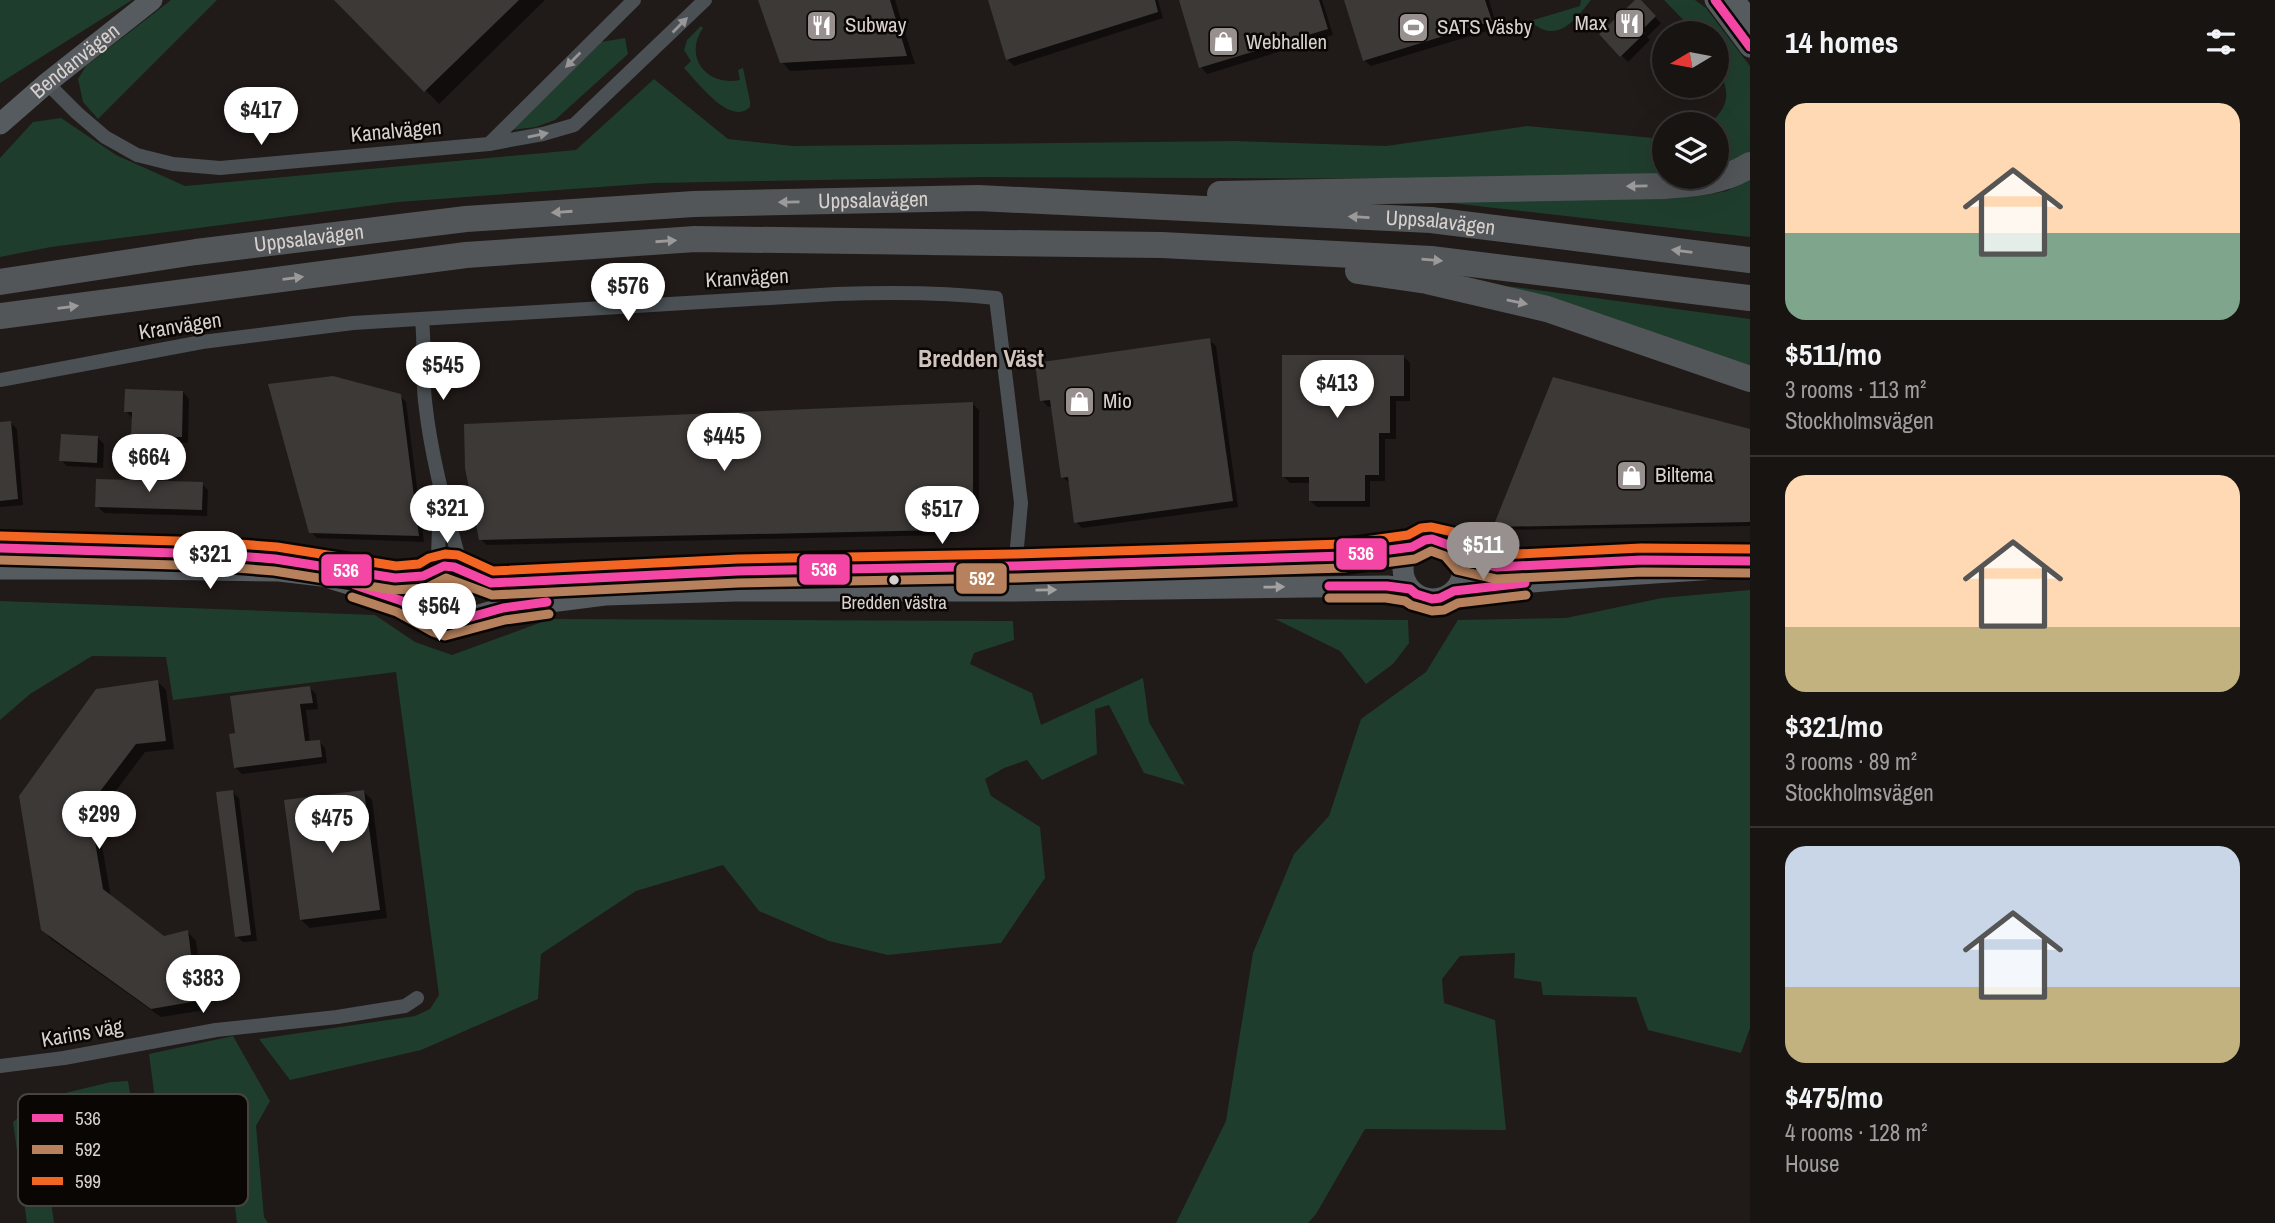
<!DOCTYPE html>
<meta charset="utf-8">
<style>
:root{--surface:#181412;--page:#252120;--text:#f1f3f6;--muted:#9f9e9f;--line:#363332;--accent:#98908e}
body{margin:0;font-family:"Archivo Narrow",sans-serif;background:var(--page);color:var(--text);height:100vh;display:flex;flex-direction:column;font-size:26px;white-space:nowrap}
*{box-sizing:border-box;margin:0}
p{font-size:23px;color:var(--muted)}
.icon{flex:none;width:38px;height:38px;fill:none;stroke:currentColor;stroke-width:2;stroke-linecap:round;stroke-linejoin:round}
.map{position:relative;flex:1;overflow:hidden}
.drawer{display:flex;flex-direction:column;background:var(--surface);width:525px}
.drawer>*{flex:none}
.needle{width:46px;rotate:260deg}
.fabs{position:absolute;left:1652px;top:21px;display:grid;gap:14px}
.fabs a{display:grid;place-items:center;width:77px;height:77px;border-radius:50%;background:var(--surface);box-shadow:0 7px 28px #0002,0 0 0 2px var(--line);font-size:35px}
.price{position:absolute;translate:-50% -60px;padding:0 16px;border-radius:24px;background:#fff;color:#222;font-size:23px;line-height:46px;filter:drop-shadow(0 2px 4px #0008)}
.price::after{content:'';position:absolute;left:50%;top:42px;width:21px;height:16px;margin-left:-10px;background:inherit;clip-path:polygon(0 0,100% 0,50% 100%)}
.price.on{background:var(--accent);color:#fff}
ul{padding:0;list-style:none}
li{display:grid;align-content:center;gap:14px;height:371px;padding:0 35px}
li+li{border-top:2px solid var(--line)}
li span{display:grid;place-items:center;height:217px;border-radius:21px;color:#555}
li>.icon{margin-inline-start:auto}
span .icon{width:126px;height:126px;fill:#fffc;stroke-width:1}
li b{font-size:30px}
h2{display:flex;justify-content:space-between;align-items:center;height:84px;padding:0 35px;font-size:30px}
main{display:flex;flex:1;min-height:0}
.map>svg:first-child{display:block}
.green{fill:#1f3d2d}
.shadow{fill:#0007}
.building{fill:#3d3937}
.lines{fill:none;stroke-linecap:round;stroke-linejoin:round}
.street{stroke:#4a5054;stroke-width:14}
.secondary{stroke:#565b60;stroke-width:21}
.highway{stroke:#525659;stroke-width:26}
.bus-1-casing{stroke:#090604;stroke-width:14}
.bus-2-casing{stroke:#090604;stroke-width:14}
.bus-3-casing{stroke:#090604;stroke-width:14}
.bus-1{stroke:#f346a5;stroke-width:9}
.bus-2{stroke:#b6815c;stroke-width:9}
.bus-3{stroke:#f26522;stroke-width:9}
.oneway{fill:#989697}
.oneway2{fill:#9c9999}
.oneway3{fill:#a4a1a1}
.bus-dot{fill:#d8d0cd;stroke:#090604;stroke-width:2.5}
.labels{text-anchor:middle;stroke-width:5;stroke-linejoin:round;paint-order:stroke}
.bus-label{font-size:19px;fill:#d8d0cd;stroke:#090604}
.poi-label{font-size:21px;fill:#d8d0cd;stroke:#090604;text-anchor:start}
.street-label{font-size:21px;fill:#d8d0cd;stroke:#090604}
.quarter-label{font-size:24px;font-weight:bold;fill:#d0c2bc;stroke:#090604}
.key{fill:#090604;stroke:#474340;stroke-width:2}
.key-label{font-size:19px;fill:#d8d0cd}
.line-badge{stroke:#090604;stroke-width:2.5}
.badge-label{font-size:19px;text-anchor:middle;font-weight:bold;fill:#fff}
</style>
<main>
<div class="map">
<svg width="1750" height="1223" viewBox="0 0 1750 1223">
<rect width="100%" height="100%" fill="#201a18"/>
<path class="green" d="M 0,0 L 132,0 L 0,83 Z
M 171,0 L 217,0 L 98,119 L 83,102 L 78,79 L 86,66 Z
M 1581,0 L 1591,0 C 1574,21 1557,45 1530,21 L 1580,6 Z
M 1664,0 L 1695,0 L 1706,8 L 1750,66 L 1750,156 L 1717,171 L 1717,124 L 1709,124 C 1738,99 1723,87 1717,56 C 1716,49 1717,41 1717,33 L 1696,33 Z
M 701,26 L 703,28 C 683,57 707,87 740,80 L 738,70 L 743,68 L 750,101 L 750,107 C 730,127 697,81 684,68 L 691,61 L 684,50 L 687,40 Z
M 625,38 L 628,54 L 555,120 L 536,127 L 511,130 L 601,42 Z
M 654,79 L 728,139 L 793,146 L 1235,141 L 1386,146 L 1527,126 L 1664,139 L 1664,175 L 1454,179 L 985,177 L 654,183 L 398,202 L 51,247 L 0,257 L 0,158 L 33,122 L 61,118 L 116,155 L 185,186 L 576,150 Z
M 1750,177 L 1750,237 L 1415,199 L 1705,195 L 1727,191 Z
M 1507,286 L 1750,319 L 1750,367 Z
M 1750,590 L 1750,1028 L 1741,1053 L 1648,1030 L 1636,997 L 1543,995 L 1541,982 L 1514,978 L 1515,953 L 1460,956 L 1442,979 L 1444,1003 L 1495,1020 L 1506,1130 L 1365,1129 L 1316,1214 L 1308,1223 L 1176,1223 L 1226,1121 L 1253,953 L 1294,854 L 1329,816 L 1361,719 L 1426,672 L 1458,620 L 1566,618 L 1662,598 Z
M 0,601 L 375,615 L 415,642 L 452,655 L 550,619 L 1013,621 L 1014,640 L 974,653 L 970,664 L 1032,693 L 1041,725 L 1143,678 L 1149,722 L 1185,785 L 1144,773 L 1109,705 L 1095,709 L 1097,754 L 1042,780 L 1027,760 L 1004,768 L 985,779 L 991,796 L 1040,827 L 1045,878 L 1001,943 L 888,955 L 829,941 L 759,911 L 723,865 L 636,891 L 541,954 L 538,999 L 421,1050 L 290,1080 L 259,1039 L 415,1016 L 430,1009 L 439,995 L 396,672 L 173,700 L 166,657 L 92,656 L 30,694 L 0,720 Z
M 1275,619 L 1408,620 L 1409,643 L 1393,664 L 1366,684 L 1340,651 Z
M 233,1036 L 270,1101 L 256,1126 L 264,1217 L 268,1223 L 237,1223 L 221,1096 L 156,1107 L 149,1054 Z
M 128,1081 L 133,1112 L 41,1130 L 54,1223 L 27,1223 L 13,1122 L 40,1099 L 111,1082 Z"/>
<path class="shadow" d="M 337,0 L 545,0 L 439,104 Z
M 760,0 L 895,0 L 915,64 L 790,71 L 782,62 Z
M 990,0 L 1158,0 L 1163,18 L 1014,66 L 1008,60 Z
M 1180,0 L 1322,0 L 1333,35 L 1207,74 L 1201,67 Z
M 1346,0 L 1489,0 L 1497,28 L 1371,66 L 1364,60 Z
M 1637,0 L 1661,23 L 1647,37 L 1650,40 L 1628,62 L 1601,34 Z
M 1209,340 L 1216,346 L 1238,507 L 1082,528 L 1076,522 L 1070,483 L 1062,477 L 1053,406 L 1048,407 L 1042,400 Z
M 1404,357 L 1410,363 L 1410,401 L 1396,401 L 1396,439 L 1385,439 L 1385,481 L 1370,481 L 1370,507 L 1317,507 L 1310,501 L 1311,483 L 1290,483 L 1284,477 Z
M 183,392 L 189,399 L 188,443 L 139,441 L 133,435 L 132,418 L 126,411 Z
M 400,396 L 406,402 L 424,542 L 317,538 L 311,532 Z
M 972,403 L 979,410 L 979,522 L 949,535 L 487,545 L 480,539 Z
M 11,423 L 17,429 L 23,505 L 0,507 L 0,424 Z
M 1750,431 L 1750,526 L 1499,530 L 1495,527 Z
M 98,438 L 104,444 L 103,468 L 67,466 L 61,460 Z
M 202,484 L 208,490 L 207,516 L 104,513 L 97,506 Z
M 157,681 L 166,690 L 174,749 L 145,752 L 97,816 L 111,898 L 163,937 L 188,932 L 196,941 L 205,1010 L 161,1017 L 51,939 L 42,929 L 97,691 Z
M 310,688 L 316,694 L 318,709 L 306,710 L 310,743 L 319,741 L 325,748 L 327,763 L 242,774 L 235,767 L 237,735 Z
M 363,791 L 372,800 L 387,918 L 310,928 L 301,920 Z
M 232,792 L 239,798 L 257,941 L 243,942 L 236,936 Z"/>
<path class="building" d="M 334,0 L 519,0 L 424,92 Z
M 758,0 L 890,0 L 907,56 L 780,63 Z
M 988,0 L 1155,0 L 1158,12 L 1006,60 Z
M 1179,0 L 1319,0 L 1328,29 L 1199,68 Z
M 1344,0 L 1485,0 L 1492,21 L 1363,61 Z
M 1635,0 L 1641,0 L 1656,16 L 1642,30 L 1645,33 L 1620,57 L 1599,34 Z
M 1210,338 L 1233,501 L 1074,523 L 1068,477 L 1061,478 L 1050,400 L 1040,401 L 1035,363 Z
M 1282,355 L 1404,355 L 1404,396 L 1390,396 L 1390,433 L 1379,433 L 1379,475 L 1365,475 L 1365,501 L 1309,501 L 1309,477 L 1282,477 Z
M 333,376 L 401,394 L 419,536 L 309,533 L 268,384 Z
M 1553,377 L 1750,429 L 1750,522 L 1493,527 Z
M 125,389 L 183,391 L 182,437 L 131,436 L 132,412 L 124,412 Z
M 973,402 L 973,516 L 942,530 L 479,540 L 465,468 L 464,424 Z
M 11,421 L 18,499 L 0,501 L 0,422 Z
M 61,434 L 98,436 L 97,463 L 59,461 Z
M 96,479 L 203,482 L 202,510 L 95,507 Z
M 158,680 L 166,741 L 136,744 L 89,806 L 103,889 L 164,936 L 188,930 L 197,1001 L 151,1009 L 41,930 L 19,796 L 96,689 Z
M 310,686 L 313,703 L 300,704 L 305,741 L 320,740 L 322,757 L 234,768 L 229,734 L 235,733 L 230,696 Z
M 233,790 L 251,935 L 235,937 L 216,792 Z
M 364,790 L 380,910 L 300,920 L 284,800 Z"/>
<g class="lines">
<path class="street" d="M 47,83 L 77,113 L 105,137 L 137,155 L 173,164 L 220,168 L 489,144 L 543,134 L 574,125 L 705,0
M 489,144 L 634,0
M 422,320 C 425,347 422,374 425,401 C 431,458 447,514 462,570
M 0,380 L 202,342 L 353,323 L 836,294 C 890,292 942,292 996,298 L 1021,503 L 1013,591
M 433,570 L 438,555 L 440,504
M 0,1066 L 64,1058 L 216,1030 L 337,1017 L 405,1006 L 417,998"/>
<g class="secondary">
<path d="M 1715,0 L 1750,47"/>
<path d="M 1734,0 L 1750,20"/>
<path id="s1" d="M 0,124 L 47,83 L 152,0"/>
<circle cx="1433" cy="569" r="30"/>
<path d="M 0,548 L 211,554 L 258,558"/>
<path d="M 1462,559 L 1497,567 L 1642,560 L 1681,560"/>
<path d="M 339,568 L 395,578 L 423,576"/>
<path d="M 0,569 L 146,569 L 279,571 L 322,576 L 395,598 L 422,610 L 437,621 L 446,624 L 503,608 L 605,595 L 737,591 L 1013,591 L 1387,586 L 1410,589"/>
<path d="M 1454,591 C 1552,577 1652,575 1750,566"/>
<path d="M 422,610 C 412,585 426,561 454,567 C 461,568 464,572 469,575 C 476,579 484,581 491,583 L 738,571 L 1015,566 L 1344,556 L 1412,547"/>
</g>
<g class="highway">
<path d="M 1220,194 L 1664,186 C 1695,184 1723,182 1750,165"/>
<path d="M 1358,271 L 1427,281 L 1547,309 L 1750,379"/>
<path id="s2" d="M 0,282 L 196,252 L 466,219 L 694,204 L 978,198 L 1431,220 L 1750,260"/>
<path d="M 0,316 L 466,255 L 695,239 L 1162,245 L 1431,259 L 1750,298"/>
</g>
<defs>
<path id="bus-1" d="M 1715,0 L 1750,47
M 0,548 L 211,554 L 275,559 L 395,578 L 423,576 L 444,566 L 454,567 L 491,583 L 738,571 L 1015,566 L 1344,556 L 1412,547 L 1425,540 L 1432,539 L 1454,547 L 1462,559 L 1497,567 L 1642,560 L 1750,561
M 355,585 L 402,601 L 446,624 L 503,608 L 547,602
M 1329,586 L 1387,586 L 1410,589 L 1416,594 L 1432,599 L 1440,598 L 1454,591 L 1525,583"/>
<path id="bus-2" d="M 0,560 L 210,566 L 274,571 L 394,590 L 426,588 L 446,578 L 492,595 L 738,583 L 1015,578 L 1344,568 L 1415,559 L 1431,551 L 1445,556 L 1457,570 L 1496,579 L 1642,572 L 1750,573
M 352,597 L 397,612 L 433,632 L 445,636 L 505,620 L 549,614
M 1329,598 L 1386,598 L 1405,601 L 1411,605 L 1432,611 L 1444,610 L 1458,603 L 1526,595"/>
<path id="bus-3" d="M 0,536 L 212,542 L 277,547 L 396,566 L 419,564 L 429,558 L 445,554 L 458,555 L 493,571 L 738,559 L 1015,554 L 1343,544 L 1408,535 L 1421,528 L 1431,527 L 1453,532 L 1463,538 L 1469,548 L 1498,555 L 1641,548 L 1750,549"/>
</defs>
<use href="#bus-1" class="bus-1-casing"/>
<use href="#bus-2" class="bus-2-casing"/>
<use href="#bus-3" class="bus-3-casing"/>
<use href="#bus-1" class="bus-1"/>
<use href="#bus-2" class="bus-2"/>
<use href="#bus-3" class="bus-3"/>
</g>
<defs><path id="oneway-solid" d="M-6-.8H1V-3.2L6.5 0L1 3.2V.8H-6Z" transform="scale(1.75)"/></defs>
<g class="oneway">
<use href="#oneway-solid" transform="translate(680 25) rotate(-45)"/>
<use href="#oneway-solid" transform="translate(573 60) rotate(135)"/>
<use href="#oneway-solid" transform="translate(538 135) rotate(-12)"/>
</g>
<g class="oneway2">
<use href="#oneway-solid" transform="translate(1637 186) rotate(179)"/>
<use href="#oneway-solid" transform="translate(789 202) rotate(179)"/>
<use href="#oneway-solid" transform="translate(562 212) rotate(176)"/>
<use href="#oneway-solid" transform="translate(1359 217) rotate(-177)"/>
<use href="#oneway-solid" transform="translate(666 241) rotate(-4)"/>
<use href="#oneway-solid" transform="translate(1682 251) rotate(-173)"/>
<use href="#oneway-solid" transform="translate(1432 260) rotate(5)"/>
<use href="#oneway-solid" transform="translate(293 278) rotate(-7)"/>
<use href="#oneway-solid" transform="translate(1517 302) rotate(12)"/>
<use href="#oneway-solid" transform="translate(68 307) rotate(-7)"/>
</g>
<g class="oneway3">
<use href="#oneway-solid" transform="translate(1274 587) rotate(-1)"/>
<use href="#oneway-solid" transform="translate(1046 590) rotate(-1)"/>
</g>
<defs>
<symbol id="restaurant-square" viewBox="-11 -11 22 22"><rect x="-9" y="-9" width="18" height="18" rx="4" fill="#98908e" stroke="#090604"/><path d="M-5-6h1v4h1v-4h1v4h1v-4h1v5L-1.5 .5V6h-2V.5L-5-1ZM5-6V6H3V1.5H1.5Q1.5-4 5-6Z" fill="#fff"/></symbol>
<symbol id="stadium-square" viewBox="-11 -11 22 22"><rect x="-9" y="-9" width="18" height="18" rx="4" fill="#98908e" stroke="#090604"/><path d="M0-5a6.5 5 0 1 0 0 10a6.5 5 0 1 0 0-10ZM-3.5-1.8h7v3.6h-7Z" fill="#fff"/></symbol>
<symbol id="shop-square" viewBox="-11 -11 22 22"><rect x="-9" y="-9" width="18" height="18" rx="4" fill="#98908e" stroke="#090604"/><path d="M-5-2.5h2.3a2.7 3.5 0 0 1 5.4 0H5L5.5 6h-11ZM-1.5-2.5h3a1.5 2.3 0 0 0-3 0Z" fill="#fff"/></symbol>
</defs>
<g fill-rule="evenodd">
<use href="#restaurant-square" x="1612" y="6" width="35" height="35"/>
<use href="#restaurant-square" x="804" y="8" width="35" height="35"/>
<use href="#stadium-square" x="1396" y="10" width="35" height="35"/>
<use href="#shop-square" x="1206" y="24" width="35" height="35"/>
<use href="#shop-square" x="1062" y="384" width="35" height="35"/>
<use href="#shop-square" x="1614" y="458" width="35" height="35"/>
</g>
<circle class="bus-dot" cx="894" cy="580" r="6"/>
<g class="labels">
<g class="bus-label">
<text x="894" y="609">Bredden västra</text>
</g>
<g class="poi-label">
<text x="1607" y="30" text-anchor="end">Max</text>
<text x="845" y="32">Subway</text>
<text x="1437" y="34">SATS Väsby</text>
<text x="1246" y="49">Webhallen</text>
<text x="1103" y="408">Mio</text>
<text x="1655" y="482">Biltema</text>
</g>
<g class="street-label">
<text dy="7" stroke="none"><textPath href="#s1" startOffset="98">Bendanvägen</textPath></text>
<text transform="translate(396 131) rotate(-5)" y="7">Kanalvägen</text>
<text dy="7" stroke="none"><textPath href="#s2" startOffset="878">Uppsalavägen</textPath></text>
<text dy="7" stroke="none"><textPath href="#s2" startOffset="1446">Uppsalavägen</textPath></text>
<text dy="7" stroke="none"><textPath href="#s2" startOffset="312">Uppsalavägen</textPath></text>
<text transform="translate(747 278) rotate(-3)" y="7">Kranvägen</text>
<text transform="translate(180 326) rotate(-9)" y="7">Kranvägen</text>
<text transform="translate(82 1033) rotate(-10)" y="7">Karins väg</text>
</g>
<g class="quarter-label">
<text x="981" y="367">Bredden Väst</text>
</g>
</g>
<rect x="18" y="1094" width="230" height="112" rx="10" class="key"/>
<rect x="32" y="1114" width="31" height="8" fill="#f346a5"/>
<rect x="32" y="1145" width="31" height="9" fill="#b6815c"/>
<rect x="32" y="1177" width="31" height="8" fill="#f26522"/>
<g class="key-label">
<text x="75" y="1125">536</text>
<text x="75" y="1156">592</text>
<text x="75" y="1188">599</text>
</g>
<g class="line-badge">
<rect x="1335" y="537" width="53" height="34" rx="7" fill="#f346a5"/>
<rect x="798" y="553" width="53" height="33" rx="7" fill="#f346a5"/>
<rect x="320" y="553" width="53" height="34" rx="7" fill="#f346a5"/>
<rect x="955" y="562" width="53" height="33" rx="7" fill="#b6815c"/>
</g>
<g class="badge-label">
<text x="1361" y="560">536</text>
<text x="824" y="576">536</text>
<text x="346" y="577">536</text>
<text x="982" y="585">592</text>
</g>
</svg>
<div class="fabs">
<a><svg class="needle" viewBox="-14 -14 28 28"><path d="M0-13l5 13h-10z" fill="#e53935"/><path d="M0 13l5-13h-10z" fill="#9f9e9f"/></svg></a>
<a><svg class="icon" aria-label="layers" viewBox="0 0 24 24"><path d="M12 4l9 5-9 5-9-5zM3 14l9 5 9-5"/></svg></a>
</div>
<b class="price" style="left:261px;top:147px">$417</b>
<b class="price" style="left:628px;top:323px">$576</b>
<b class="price" style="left:443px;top:402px">$545</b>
<b class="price" style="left:1337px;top:420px">$413</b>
<b class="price" style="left:724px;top:473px">$445</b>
<b class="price" style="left:149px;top:494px">$664</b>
<b class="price" style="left:447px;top:545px">$321</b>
<b class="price" style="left:942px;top:546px">$517</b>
<b class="price on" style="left:1483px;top:582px">$511</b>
<b class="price" style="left:210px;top:591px">$321</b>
<b class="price" style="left:439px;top:643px">$564</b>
<b class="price" style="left:99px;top:851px">$299</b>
<b class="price" style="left:332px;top:855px">$475</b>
<b class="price" style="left:203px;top:1015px">$383</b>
</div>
<section class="drawer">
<h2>14 homes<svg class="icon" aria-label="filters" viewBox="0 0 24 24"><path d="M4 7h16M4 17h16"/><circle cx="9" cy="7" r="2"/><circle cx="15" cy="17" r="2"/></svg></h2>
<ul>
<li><span style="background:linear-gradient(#ffd9b3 60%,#7fa58c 0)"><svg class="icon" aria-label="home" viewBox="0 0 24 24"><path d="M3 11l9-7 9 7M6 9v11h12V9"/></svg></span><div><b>$511/mo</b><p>3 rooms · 113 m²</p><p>Stockholmsvägen</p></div></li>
<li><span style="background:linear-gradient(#ffd9b3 70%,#c2b280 0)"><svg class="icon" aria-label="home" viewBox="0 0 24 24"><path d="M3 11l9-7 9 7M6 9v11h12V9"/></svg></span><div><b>$321/mo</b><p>3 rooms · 89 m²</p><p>Stockholmsvägen</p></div></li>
<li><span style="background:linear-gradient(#c9d6e8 65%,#c2b280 0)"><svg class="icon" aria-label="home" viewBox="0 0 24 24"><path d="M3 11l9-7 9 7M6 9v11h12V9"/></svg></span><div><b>$475/mo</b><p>4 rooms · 128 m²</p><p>House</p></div></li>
</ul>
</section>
</main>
